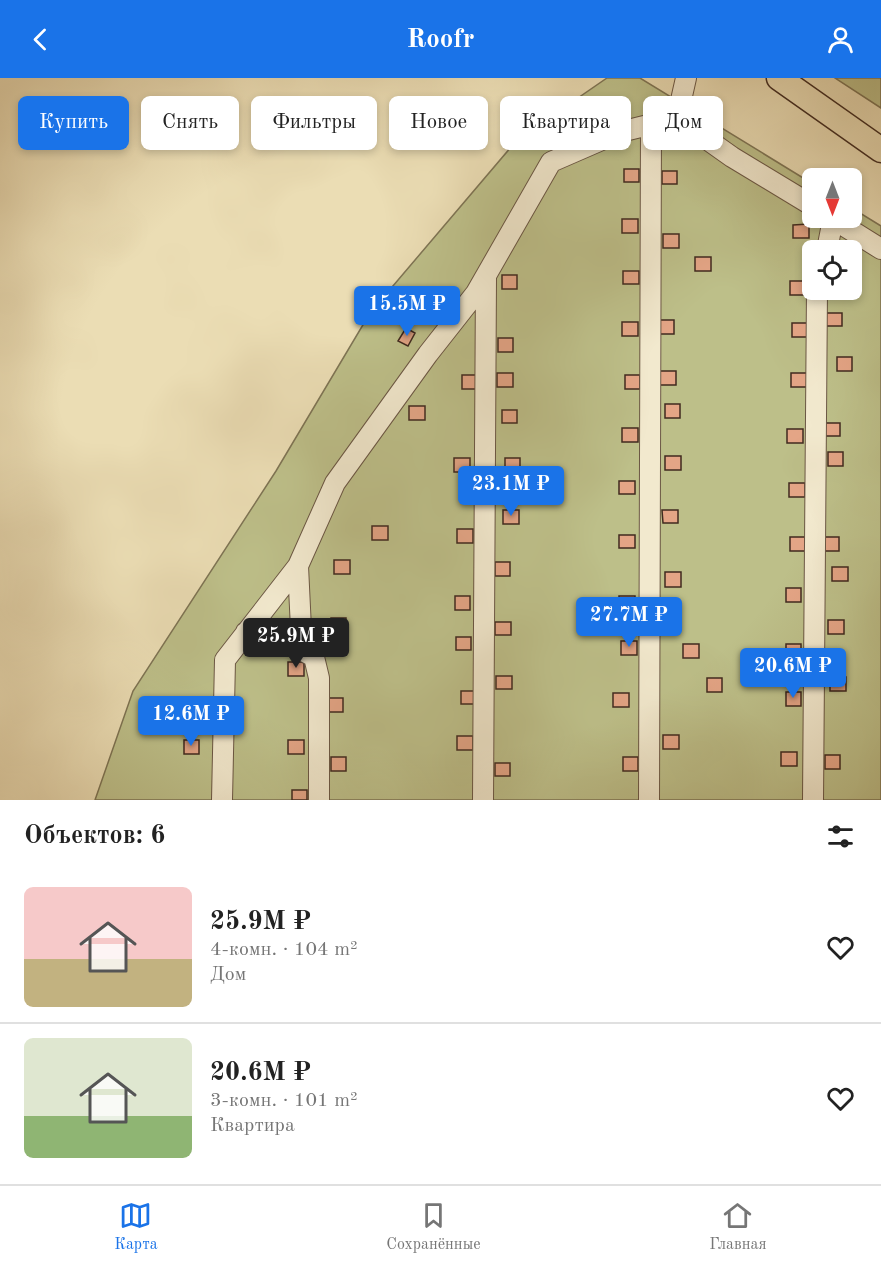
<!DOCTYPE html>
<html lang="ru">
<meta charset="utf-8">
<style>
:root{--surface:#fff;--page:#f6f6f6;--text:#222;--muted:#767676;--line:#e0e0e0;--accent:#1a73e8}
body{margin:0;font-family:"Old Standard TT",serif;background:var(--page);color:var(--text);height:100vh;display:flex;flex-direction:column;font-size:22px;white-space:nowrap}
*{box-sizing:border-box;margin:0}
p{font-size:20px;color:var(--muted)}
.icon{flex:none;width:33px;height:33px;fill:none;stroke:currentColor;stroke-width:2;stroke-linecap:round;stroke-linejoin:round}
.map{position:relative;height:722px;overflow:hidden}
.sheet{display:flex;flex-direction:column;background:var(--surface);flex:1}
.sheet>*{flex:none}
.hud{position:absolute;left:18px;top:18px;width:846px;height:54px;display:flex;gap:12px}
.needle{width:39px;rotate:180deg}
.tools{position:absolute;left:802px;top:90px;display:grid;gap:12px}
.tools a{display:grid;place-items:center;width:60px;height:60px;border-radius:9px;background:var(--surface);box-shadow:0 3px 9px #0003;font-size:30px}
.price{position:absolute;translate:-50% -51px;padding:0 14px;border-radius:6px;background:var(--accent);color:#fff;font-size:20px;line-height:39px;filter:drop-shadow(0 2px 3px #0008)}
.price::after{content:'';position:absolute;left:50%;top:36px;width:18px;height:14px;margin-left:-9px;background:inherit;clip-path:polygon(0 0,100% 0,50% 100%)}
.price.current{background:#222;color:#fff}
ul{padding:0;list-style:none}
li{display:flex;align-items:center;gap:18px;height:150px;padding:0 24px}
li+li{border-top:2px solid var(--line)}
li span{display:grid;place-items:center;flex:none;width:168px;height:120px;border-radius:9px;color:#555}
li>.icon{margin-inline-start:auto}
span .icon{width:72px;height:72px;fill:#fffc;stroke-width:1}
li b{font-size:26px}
h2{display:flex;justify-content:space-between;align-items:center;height:72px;padding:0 24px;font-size:26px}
.chip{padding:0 21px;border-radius:9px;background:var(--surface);box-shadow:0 3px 9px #0003;font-size:21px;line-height:54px}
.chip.current{background:var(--accent);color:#fff}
header{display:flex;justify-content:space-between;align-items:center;height:78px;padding:0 24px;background:var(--accent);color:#fff;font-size:27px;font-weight:700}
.menu{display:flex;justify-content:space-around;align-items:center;height:84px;border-top:2px solid var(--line);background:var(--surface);font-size:16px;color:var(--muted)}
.menu a{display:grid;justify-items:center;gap:3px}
.menu .current{color:var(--accent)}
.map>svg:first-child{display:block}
.green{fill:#bdbf89;stroke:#7e7454;stroke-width:1.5;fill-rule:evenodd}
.building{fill:#e4a586;stroke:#402a1f;stroke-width:1.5}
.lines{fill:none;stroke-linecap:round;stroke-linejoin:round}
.minor-casing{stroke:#6b5744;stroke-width:22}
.major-casing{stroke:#402a1f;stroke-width:27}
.minor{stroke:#f2e9ce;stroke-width:20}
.major{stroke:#ebddb4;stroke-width:24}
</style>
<header><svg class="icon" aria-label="back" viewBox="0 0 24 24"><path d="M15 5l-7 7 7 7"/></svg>Roofr<svg class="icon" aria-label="person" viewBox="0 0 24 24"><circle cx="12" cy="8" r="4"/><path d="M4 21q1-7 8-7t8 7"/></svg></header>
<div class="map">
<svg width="881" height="722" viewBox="0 0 881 722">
<rect width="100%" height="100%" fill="#ebddb4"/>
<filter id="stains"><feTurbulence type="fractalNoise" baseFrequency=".00333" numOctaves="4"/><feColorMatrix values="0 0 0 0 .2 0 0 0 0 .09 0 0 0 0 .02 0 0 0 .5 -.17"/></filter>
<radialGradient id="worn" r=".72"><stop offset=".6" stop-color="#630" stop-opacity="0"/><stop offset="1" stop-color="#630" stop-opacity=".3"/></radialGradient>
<path class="green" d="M 607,0 L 640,0 L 813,106 L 813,140 L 852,140 L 852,130 L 881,148 L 881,722 L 95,722 L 133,613 L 276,393 L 370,235 L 517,62 ZM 813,172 L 852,172 L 852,212 L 813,212 Z
M 835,0 L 881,0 L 881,30 Z"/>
<path class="building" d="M 624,91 L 639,91 L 639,104 L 624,104 Z
M 662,93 L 677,93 L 677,106 L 662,106 Z
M 622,141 L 638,141 L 638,155 L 622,155 Z
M 809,146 L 809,160 L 793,160 L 793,147 Z
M 663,156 L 679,156 L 679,170 L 663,170 Z
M 695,179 L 711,179 L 711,193 L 695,193 Z
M 623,193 L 639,193 L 639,206 L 623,206 Z
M 502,197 L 517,197 L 517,211 L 502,211 Z
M 790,203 L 805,203 L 806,217 L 790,217 Z
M 826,235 L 842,235 L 842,248 L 826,248 Z
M 658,242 L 674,242 L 674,256 L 658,256 Z
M 622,244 L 638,244 L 638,258 L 622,258 Z
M 792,245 L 808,245 L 808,259 L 792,259 Z
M 406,250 L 415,255 L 408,268 L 398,263 Z
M 498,260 L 513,260 L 513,274 L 498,274 Z
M 837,279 L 852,279 L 852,293 L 837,293 Z
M 660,293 L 676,293 L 676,307 L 660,307 Z
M 497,295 L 513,295 L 513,309 L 497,309 Z
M 791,295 L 807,295 L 807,309 L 791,309 Z
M 462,297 L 478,297 L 478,311 L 462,311 Z
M 625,297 L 640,297 L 640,311 L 625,311 Z
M 665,326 L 680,326 L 680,340 L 665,340 Z
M 409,328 L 425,328 L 425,342 L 409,342 Z
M 502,332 L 517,332 L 517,345 L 502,345 Z
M 825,345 L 840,345 L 840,358 L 825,358 Z
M 622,350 L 638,350 L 638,364 L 622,364 Z
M 787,351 L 803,351 L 803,365 L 787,365 Z
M 828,374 L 843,374 L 843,388 L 828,388 Z
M 665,378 L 681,378 L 681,392 L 665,392 Z
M 454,380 L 470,380 L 470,394 L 454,394 Z
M 505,380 L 520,380 L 520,394 L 505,394 Z
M 619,403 L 635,403 L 635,416 L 619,416 Z
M 789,405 L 805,405 L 805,419 L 789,419 Z
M 503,432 L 519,432 L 519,446 L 503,446 Z
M 662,432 L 678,432 L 678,445 L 663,445 Z
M 372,448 L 388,448 L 388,462 L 372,462 Z
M 457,451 L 473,451 L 473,465 L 457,465 Z
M 619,457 L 635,457 L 635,470 L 619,470 Z
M 790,459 L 805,459 L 806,473 L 790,473 Z
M 823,459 L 839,459 L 839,473 L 823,473 Z
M 334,482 L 350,482 L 350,496 L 334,496 Z
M 495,484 L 510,484 L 510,498 L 495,498 Z
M 832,489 L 848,489 L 848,503 L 832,503 Z
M 665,494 L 681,494 L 681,509 L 665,509 Z
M 786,510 L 801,510 L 801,524 L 786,524 Z
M 455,518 L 470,518 L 470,532 L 455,532 Z
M 619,518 L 635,518 L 635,532 L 619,532 Z
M 331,540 L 346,540 L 346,554 L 331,554 Z
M 828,542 L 844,542 L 844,556 L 828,556 Z
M 495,544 L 511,544 L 511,557 L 495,557 Z
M 456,559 L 471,559 L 471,572 L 456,572 Z
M 621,563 L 637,563 L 637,577 L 621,577 Z
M 683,566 L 699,566 L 699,580 L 683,580 Z
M 786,566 L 801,566 L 801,580 L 786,580 Z
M 288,584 L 304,584 L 304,598 L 288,598 Z
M 496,598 L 512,598 L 512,611 L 496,611 Z
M 830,599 L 846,599 L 846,613 L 830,613 Z
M 707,600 L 722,600 L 722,614 L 707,614 Z
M 461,613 L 476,613 L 476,626 L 461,626 Z
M 786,614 L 801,614 L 801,628 L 786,628 Z
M 613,615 L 629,615 L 629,629 L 613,629 Z
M 328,620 L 343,620 L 343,634 L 328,634 Z
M 663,657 L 679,657 L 679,671 L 663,671 Z
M 457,658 L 473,658 L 473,672 L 457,672 Z
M 184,662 L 199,662 L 199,676 L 184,676 Z
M 288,662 L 304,662 L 304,676 L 288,676 Z
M 781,674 L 797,674 L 797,688 L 781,688 Z
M 825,677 L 840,677 L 840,691 L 825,691 Z
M 331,679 L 346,679 L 346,693 L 331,693 Z
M 623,679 L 638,679 L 638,693 L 623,693 Z
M 495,685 L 510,685 L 510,698 L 495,698 Z
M 292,712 L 307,712 L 307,722 L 292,722 Z"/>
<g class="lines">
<defs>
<path id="minor" d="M 677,40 L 732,79 L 813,128
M 833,141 L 881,171
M 827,172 L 833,141 L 831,140
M 298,488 L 302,572
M 246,554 L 295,569 L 314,579 L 319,600 L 319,722
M 222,722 L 225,582 L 298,488 L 335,405 L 428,276 L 476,215 L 551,84 L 620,54 L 677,40 L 686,0
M 483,722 L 486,200
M 649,722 L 651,46
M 813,722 L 817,212"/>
<path id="major" d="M 779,0 L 881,72"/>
</defs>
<use href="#minor" class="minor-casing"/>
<use href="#major" class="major-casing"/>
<use href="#minor" class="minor"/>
<use href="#major" class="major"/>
</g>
<rect width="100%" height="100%" filter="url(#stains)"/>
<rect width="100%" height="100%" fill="url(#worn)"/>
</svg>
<div class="tools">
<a><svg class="needle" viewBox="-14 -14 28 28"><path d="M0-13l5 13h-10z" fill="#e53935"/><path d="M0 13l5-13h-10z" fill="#767676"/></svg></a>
<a><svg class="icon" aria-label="locate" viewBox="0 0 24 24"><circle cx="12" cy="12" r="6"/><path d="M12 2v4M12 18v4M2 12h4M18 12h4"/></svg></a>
</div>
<b class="price" style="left:407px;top:259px">15.5M ₽</b>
<b class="price" style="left:511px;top:439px">23.1M ₽</b>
<b class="price" style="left:629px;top:570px">27.7M ₽</b>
<b class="price current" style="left:296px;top:591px">25.9M ₽</b>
<b class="price" style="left:793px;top:621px">20.6M ₽</b>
<b class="price" style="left:191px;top:669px">12.6M ₽</b>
<div class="hud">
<a class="chip current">Купить</a>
<a class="chip">Снять</a>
<a class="chip">Фильтры</a>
<a class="chip">Новое</a>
<a class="chip">Квартира</a>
<a class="chip">Дом</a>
</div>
</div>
<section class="sheet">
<h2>Объектов: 6<svg class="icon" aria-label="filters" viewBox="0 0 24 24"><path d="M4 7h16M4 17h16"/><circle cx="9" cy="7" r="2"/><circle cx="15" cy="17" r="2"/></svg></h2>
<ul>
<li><span style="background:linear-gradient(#f6c9c9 60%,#c2b280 0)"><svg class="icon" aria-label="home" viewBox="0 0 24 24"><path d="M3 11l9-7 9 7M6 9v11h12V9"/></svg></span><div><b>25.9M ₽</b><p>4-комн. · 104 m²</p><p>Дом</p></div><svg class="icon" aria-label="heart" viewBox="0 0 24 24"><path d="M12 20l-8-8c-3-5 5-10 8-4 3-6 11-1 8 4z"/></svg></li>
<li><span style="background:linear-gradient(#dfe7d0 65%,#8fb573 0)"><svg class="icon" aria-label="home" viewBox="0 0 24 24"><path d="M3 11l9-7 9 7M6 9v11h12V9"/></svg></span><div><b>20.6M ₽</b><p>3-комн. · 101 m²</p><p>Квартира</p></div><svg class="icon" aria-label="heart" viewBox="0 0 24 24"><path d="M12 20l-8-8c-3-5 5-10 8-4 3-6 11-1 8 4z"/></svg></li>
</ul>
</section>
<nav class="menu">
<a class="current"><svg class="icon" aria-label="map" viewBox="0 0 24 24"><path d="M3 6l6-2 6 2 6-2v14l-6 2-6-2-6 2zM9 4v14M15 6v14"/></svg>Карта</a>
<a><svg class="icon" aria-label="saved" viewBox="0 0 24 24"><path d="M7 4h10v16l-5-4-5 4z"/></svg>Сохранённые</a>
<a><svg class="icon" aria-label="home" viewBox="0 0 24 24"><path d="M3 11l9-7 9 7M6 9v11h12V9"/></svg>Главная</a>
</nav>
